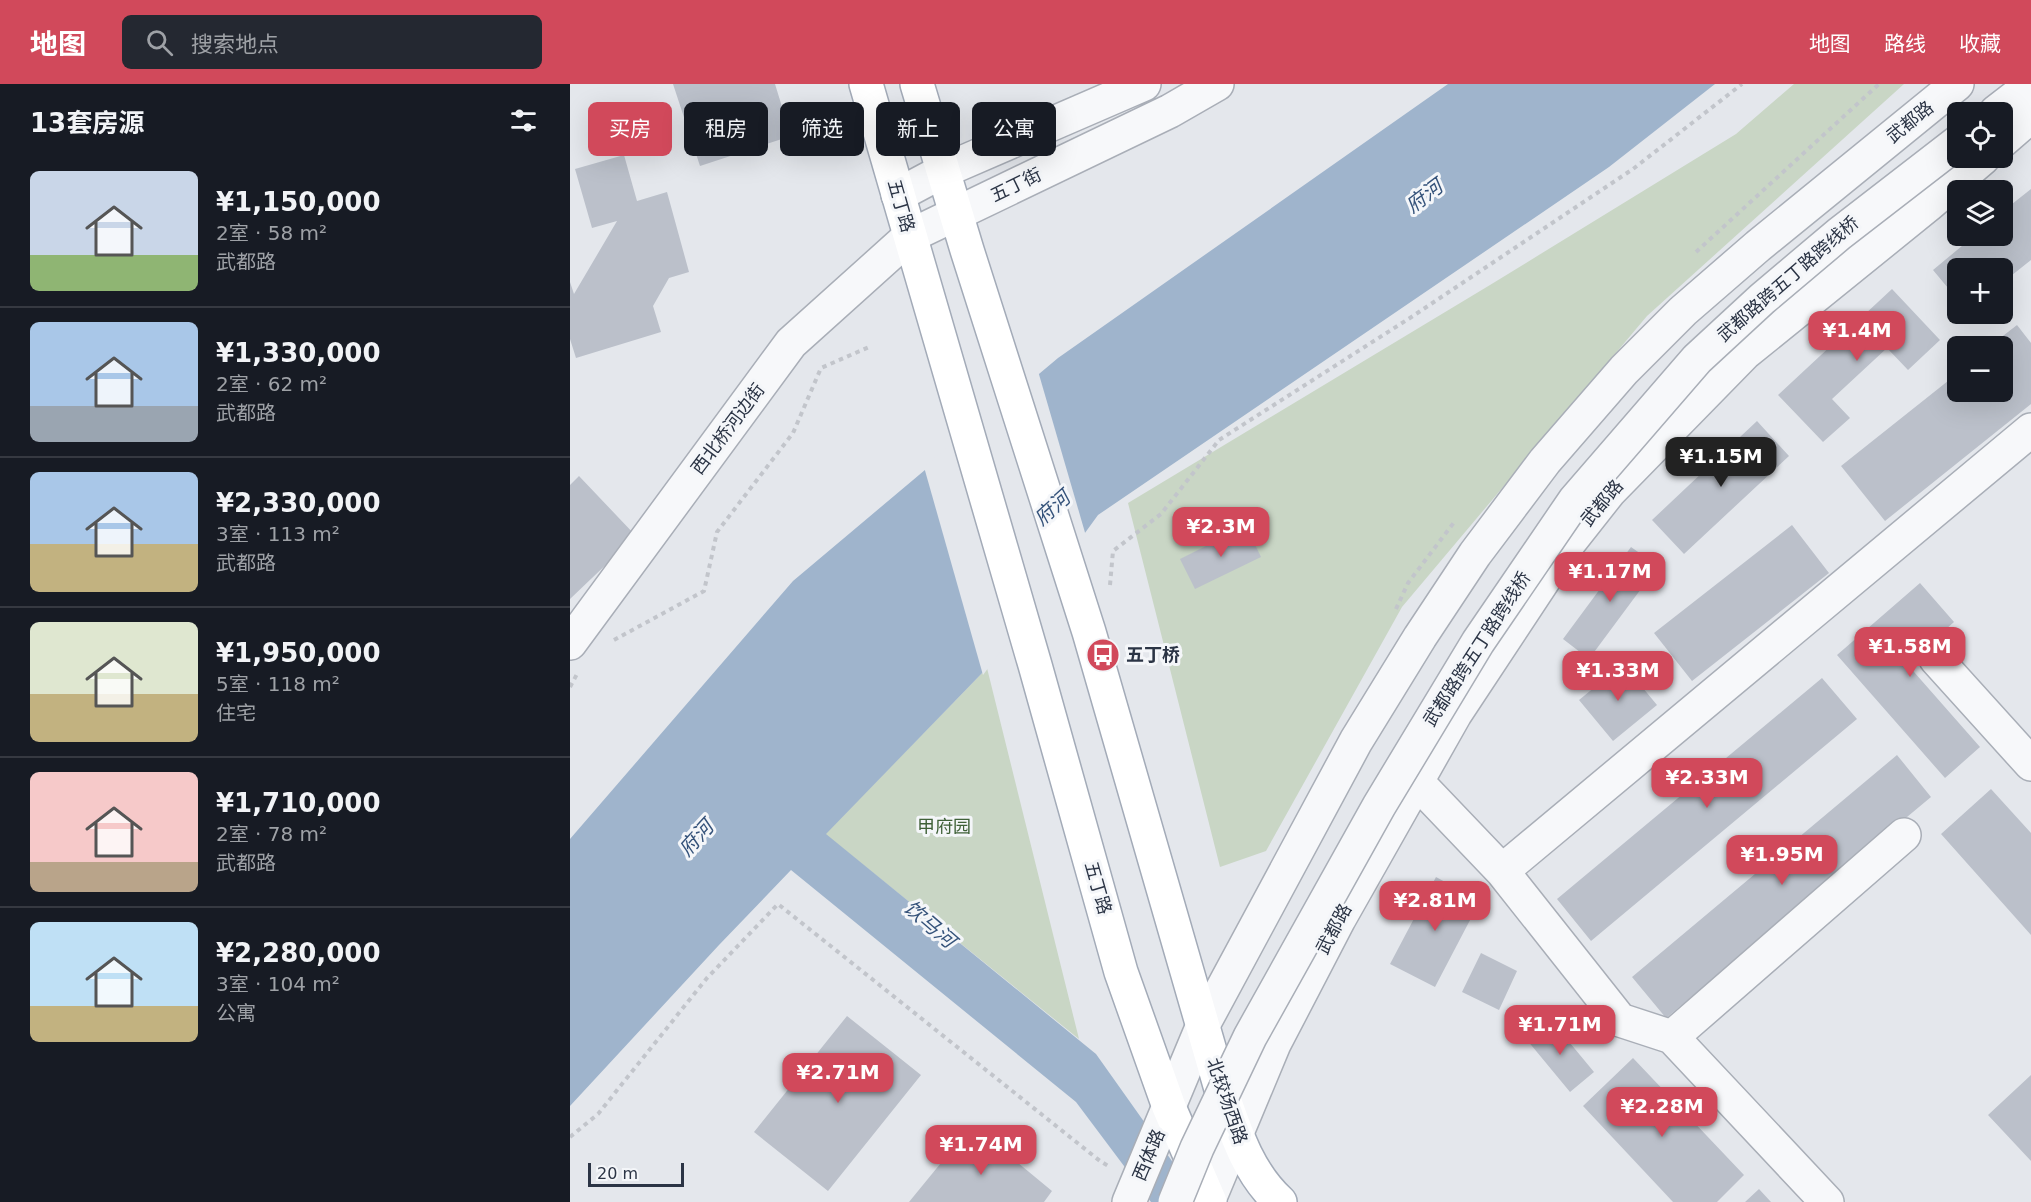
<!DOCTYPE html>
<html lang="zh">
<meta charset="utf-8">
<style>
:root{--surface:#171b24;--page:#242831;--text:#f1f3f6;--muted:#9ea1a6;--line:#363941;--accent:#d1495b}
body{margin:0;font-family:"DejaVu Sans","Noto Sans SC",sans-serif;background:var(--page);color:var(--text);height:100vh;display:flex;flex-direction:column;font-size:22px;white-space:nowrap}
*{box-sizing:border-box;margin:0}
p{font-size:20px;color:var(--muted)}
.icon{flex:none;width:33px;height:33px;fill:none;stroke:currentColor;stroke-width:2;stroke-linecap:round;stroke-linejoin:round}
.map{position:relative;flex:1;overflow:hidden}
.drawer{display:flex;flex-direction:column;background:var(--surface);width:570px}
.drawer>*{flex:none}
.guide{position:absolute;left:18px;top:18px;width:570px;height:54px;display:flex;gap:12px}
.tools{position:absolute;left:1377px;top:18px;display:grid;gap:12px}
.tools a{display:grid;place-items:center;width:66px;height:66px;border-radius:9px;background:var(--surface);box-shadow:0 6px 24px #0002;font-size:30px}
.scale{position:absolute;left:18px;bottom:15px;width:96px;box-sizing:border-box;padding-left:6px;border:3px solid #2b3445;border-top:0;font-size:16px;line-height:21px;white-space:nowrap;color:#2b3445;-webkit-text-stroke:4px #f4f6f9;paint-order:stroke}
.price{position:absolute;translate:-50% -51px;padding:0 14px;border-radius:12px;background:var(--accent);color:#fff;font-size:20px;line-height:39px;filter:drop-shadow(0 2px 3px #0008)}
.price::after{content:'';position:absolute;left:50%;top:36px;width:18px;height:14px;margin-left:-9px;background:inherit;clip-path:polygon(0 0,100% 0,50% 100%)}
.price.selected{background:#222;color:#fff}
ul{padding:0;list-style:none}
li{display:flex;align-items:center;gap:18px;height:150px;padding:0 30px}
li+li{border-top:2px solid var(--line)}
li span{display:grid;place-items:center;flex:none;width:168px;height:120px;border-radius:9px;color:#555}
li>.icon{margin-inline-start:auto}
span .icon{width:72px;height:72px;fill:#fffc;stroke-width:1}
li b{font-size:26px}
h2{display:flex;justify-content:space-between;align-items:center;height:72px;padding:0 30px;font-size:26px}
.chip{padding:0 21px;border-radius:9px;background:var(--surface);box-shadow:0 6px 24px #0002;font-size:21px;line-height:54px}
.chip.selected{background:var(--accent);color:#fff}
header{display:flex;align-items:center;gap:36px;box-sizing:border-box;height:84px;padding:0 30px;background:var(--accent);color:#fff}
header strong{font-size:28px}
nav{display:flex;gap:33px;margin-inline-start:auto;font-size:21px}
.search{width:420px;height:54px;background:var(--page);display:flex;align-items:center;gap:15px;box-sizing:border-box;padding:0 21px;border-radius:9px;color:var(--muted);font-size:22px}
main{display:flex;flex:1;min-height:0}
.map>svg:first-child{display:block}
.green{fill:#c9d6c5}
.water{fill:#9fb4cc}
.pier{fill:#e4e7ec}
.building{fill:#bbc0ca}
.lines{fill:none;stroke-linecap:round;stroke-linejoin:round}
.minor-casing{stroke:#a9aeb7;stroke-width:36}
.major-casing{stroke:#a3abb8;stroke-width:36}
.path{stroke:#c2c5cb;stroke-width:4;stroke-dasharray:4.5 4.5;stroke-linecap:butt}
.minor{stroke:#f7f8fa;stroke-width:33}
.major{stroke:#fff;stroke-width:33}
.minor-bridge-casing{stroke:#a9aeb7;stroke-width:36;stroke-linecap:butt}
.minor-bridge{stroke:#f7f8fa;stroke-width:33}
.labels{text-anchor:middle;stroke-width:6;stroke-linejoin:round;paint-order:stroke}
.street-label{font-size:18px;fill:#2b3445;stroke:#f4f6f9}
.poi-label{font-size:18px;font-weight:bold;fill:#2b3445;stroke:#f4f6f9;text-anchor:start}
.park-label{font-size:18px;fill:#3f6138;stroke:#f4f6f9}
.water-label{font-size:20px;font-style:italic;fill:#34527a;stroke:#f4f6f9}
</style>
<header>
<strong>地图</strong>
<div class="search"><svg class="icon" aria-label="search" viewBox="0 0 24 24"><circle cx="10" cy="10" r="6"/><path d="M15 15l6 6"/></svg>搜索地点</div>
<nav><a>地图</a><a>路线</a><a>收藏</a></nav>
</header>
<main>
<section class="drawer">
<h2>13套房源<svg class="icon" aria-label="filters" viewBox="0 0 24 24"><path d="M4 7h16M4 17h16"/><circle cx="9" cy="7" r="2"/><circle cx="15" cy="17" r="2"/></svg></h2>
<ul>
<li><span style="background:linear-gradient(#c9d6e8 70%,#8fb573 0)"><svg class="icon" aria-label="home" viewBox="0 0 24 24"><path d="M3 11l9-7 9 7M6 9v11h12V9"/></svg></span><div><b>¥1,150,000</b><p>2室 · 58 m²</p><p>武都路</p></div></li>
<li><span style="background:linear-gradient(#a9c7e8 70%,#9aa5b1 0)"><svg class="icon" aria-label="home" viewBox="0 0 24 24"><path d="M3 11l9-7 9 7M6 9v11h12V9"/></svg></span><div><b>¥1,330,000</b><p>2室 · 62 m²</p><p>武都路</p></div></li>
<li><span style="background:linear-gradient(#a9c7e8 60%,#c2b280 0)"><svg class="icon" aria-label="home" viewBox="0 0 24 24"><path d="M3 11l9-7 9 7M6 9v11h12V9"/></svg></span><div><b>¥2,330,000</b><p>3室 · 113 m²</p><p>武都路</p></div></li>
<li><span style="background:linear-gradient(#dfe7d0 60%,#c2b280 0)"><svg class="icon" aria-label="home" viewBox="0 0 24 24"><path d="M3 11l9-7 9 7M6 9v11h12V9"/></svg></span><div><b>¥1,950,000</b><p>5室 · 118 m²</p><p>住宅</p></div></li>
<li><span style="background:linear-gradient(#f6c9c9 75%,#b9a48a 0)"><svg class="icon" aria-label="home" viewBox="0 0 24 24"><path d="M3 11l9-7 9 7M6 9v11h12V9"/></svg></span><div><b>¥1,710,000</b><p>2室 · 78 m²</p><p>武都路</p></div></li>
<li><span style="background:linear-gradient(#bfe0f5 70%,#c2b280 0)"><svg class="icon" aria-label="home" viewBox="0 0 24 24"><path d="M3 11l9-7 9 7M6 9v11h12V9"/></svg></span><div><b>¥2,280,000</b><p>3室 · 104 m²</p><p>公寓</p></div></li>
</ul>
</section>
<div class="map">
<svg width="1461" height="1118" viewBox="0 0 1461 1118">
<rect width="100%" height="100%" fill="#e4e7ec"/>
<path class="green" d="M 1224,0 L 1334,0 L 1077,232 L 832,523 L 696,767 L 650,783 L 558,419 L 920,201 L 1166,50 Z
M 417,584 L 509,955 L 255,750 Z"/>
<path class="water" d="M 878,0 L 1145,0 L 1039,83 L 528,431 L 417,584 L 256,750 L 526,970 L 631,1118 L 581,1118 L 506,1018 L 221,786 L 149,861 L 0,1022 L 0,755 L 223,497 L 488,274 Z"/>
<path class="pier" d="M 468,287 L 516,452 L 413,591 L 354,383 Z"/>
<path class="building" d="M 103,0 L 205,0 L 221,52 L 130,82 Z
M 54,71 L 67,117 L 97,108 L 119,188 L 99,194 L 83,222 L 91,248 L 6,274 L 0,255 L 0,198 L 4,210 L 47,137 L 22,144 L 5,85 Z
M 1461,105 L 1461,176 L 1432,199 L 1432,184 L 1388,184 L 1388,216 L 1363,186 L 1404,152 L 1432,152 L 1432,128 Z
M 1322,205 L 1370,256 L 1338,286 L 1317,264 L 1262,315 L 1280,334 L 1253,358 L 1208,311 Z
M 1447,241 L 1461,259 L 1461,320 L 1315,437 L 1271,382 L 1388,289 L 1388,308 L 1432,308 L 1432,262 L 1420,262 Z
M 1187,337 L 1219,372 L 1114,470 L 1082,436 Z
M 9,392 L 66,452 L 0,515 L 0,401 Z
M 1222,441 L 1259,489 L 1122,597 L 1084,549 Z
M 676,442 L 691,473 L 625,505 L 610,475 Z
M 1061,463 L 1088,482 L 1019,575 L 993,555 Z
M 1350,499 L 1384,538 L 1337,580 L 1410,663 L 1375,694 L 1267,571 Z
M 1053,580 L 1087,621 L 1043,657 L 1009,616 Z
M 1252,594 L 1287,635 L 1021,857 L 987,815 Z
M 1327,671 L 1361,713 L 1096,934 L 1062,893 Z
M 1421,705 L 1461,749 L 1461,851 L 1371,750 Z
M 866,793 L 910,817 L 865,903 L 820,880 Z
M 911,869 L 947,887 L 929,926 L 892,908 Z
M 277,932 L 351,991 L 258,1107 L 184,1048 Z
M 981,936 L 1024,988 L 1000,1008 L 957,956 Z
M 1063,974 L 1174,1091 L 1147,1118 L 1103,1118 L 1013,1022 Z
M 1461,991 L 1461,1077 L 1418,1031 Z
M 402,1041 L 482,1107 L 474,1118 L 339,1118 Z
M 1189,1105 L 1201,1118 L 1175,1118 Z"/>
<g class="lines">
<defs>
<path id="minor" d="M 1426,28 L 1461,1
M 1432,57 L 1461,32
M 328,111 L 373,87 L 574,0
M 0,559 L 221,259 L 340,152 L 600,27 L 647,0
M 1366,575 L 1461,680
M 847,698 L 932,787 L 1050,936 L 1102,953 L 1334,751
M 932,787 L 1461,346
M 1102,953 L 1257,1118
M 559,1118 L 633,941 L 786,657 L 850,553 L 905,470 L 975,377 L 1054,286 L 1113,227 L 1188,162 L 1387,0
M 638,1118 L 704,960 L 769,835 L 885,630 L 994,465 L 1039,408 L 1175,269 L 1358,121 L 1413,74"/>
<path id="major" d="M 296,0 L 465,581 L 551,888 L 599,1023 L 640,1118
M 347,0 L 397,166 L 519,548 L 653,1012 C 666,1050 679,1090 710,1118"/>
</defs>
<use href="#minor" class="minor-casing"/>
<use href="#major" class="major-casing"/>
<path class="path" d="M 1126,168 L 1309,0
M 540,501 L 543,467 L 591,430 L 649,356 L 843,232 L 1063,85 L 1172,0
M 826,525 L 838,499 L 885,437
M 44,556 L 134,507 L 147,448 L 223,349 L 251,284 L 299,263
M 0,603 L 7,590
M 0,1053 L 28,1030 L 137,894 L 208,820 L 530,1077 L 540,1083"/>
<use href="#minor" class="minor"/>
<use href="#major" class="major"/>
<defs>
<path id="minor-bridge" d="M 605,1118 L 627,1064 L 680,953 L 809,722 L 908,558 L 1005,416 L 1127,275 L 1192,215 L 1269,150 L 1388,58"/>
</defs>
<use href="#minor-bridge" class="minor-bridge-casing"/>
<use href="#minor-bridge" class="minor-bridge"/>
</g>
<defs>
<symbol id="bus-disc" viewBox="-11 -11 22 22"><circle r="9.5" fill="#d1495b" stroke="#f4f6f9"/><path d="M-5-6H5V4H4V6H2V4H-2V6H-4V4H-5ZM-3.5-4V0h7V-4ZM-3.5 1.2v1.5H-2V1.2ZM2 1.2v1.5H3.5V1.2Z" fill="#fff"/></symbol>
</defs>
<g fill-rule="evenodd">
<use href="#bus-disc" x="514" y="552" width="38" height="38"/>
</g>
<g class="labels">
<g class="street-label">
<text transform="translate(1340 38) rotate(-39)" y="6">武都路</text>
<text transform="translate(446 101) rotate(-26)" y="6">五丁街</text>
<text transform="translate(331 122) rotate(74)" y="6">五丁路</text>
<text transform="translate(1218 195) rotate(-41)" y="6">武都路跨五丁路跨线桥</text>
<text transform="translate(158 345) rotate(-53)" y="6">西北桥河边街</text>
<text transform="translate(1032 419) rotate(-50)" y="6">武都路</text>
<text transform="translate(907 565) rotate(-57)" y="6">武都路跨五丁路跨线桥</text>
<text transform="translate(528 804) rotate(74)" y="6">五丁路</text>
<text transform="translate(764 845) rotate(-62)" y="6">武都路</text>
<text transform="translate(657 1017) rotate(71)" y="6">北较场西路</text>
<text transform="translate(579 1071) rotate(-67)" y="6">西体路</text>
</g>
<g class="poi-label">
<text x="556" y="577">五丁桥</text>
</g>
<g class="park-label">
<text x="374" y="749">甲府园</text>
</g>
<g class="water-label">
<text transform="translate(854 112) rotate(-37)" y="7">府河</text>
<text transform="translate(482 424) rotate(-42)" y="7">府河</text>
<text transform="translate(126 754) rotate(-48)" y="7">府河</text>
<text transform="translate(360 840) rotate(41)" y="7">饮马河</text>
</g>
</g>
</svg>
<div class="tools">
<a><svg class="icon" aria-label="locate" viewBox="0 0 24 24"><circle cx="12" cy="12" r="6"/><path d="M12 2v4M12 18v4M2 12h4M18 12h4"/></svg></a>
<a><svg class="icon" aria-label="layers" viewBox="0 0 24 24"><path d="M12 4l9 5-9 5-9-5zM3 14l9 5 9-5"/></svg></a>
<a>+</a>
<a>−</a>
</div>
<div class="scale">20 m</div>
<b class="price" style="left:1287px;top:278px">¥1.4M</b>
<b class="price selected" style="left:1151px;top:404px">¥1.15M</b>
<b class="price" style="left:651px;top:474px">¥2.3M</b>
<b class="price" style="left:1040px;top:519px">¥1.17M</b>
<b class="price" style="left:1340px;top:594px">¥1.58M</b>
<b class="price" style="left:1048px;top:618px">¥1.33M</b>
<b class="price" style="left:1137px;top:725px">¥2.33M</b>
<b class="price" style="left:1212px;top:802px">¥1.95M</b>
<b class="price" style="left:865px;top:848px">¥2.81M</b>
<b class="price" style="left:990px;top:972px">¥1.71M</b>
<b class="price" style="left:268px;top:1020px">¥2.71M</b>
<b class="price" style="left:1092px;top:1054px">¥2.28M</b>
<b class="price" style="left:411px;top:1092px">¥1.74M</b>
<div class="guide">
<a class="chip selected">买房</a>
<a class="chip">租房</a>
<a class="chip">筛选</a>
<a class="chip">新上</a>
<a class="chip">公寓</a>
</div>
</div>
</main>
